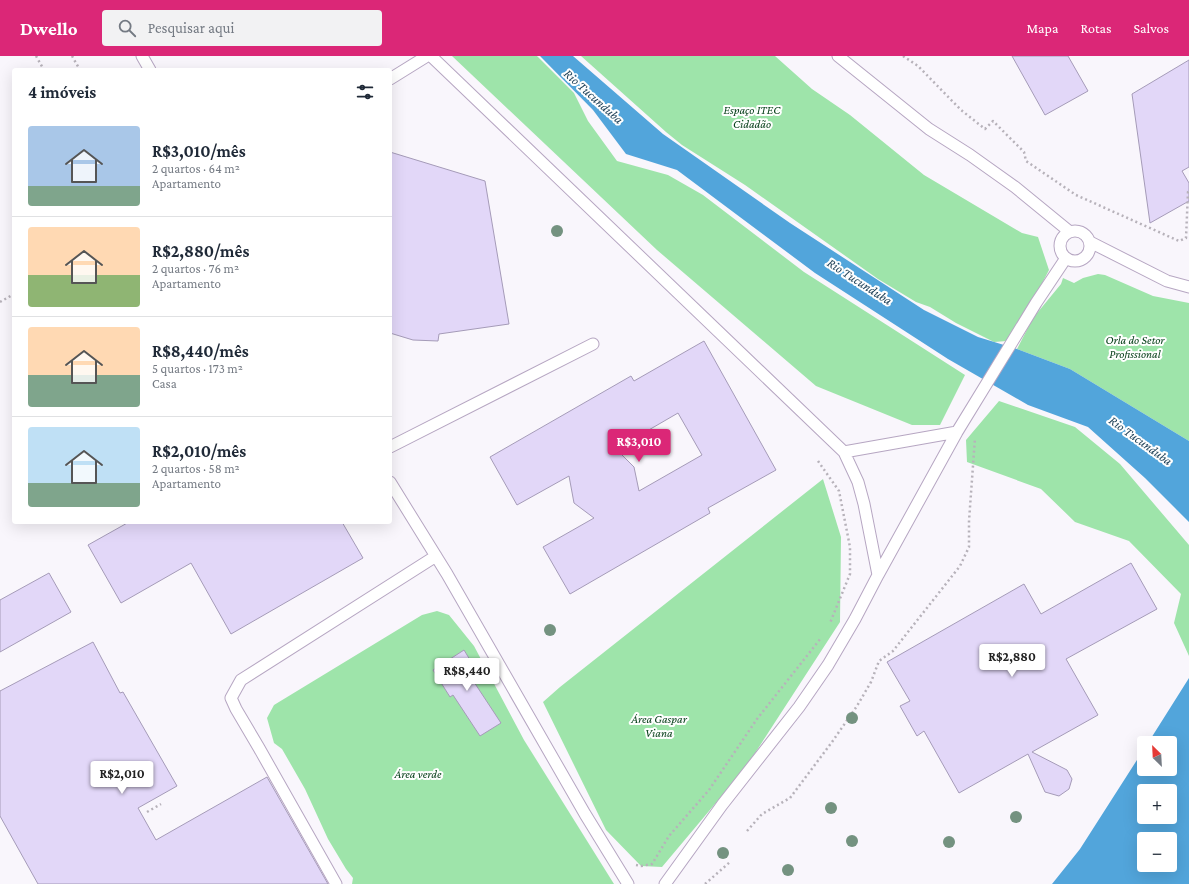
<!DOCTYPE html>
<html lang="pt">
<meta charset="utf-8">
<style>
:root{--surface:#fff;--page:#f2f2f3;--text:#1f2937;--muted:#747a83;--line:#e0e1e3;--accent:#db2777}
body{margin:0;font-family:"Crimson Pro",serif;background:var(--page);color:var(--text);height:100vh;display:flex;flex-direction:column;font-size:15px;white-space:nowrap}
*{box-sizing:border-box;margin:0}
p{font-size:13px;color:var(--muted)}
.icon{flex:none;width:22px;height:22px;fill:none;stroke:currentColor;stroke-width:2;stroke-linecap:round;stroke-linejoin:round}
.map{position:relative;flex:1;overflow:hidden}
.panel{position:absolute;left:12px;top:12px;width:380px;height:456px;display:flex;flex-direction:column;background:var(--surface);border-radius:4px;box-shadow:0 4px 16px #0002}
.panel>*{flex:none}
.needle{width:26px;rotate:336deg}
.buttons{position:absolute;left:1137px;top:680px;display:grid;gap:8px}
.buttons a{display:grid;place-items:center;width:40px;height:40px;border-radius:4px;background:var(--surface);box-shadow:0 4px 16px #0002;font-size:20px}
.price{position:absolute;translate:-50% -34px;padding:0 9px;border-radius:4px;background:#fff;color:#222;font-size:13px;line-height:26px;filter:drop-shadow(0 1px 2px #0008)}
.price::after{content:'';position:absolute;left:50%;top:24px;width:12px;height:9px;margin-left:-6px;background:inherit;clip-path:polygon(0 0,100% 0,50% 100%)}
.price.active{background:var(--accent);color:#fff}
ul{padding:0;list-style:none}
li{display:flex;align-items:center;gap:12px;height:100px;padding:0 16px}
li+li{border-top:1px solid var(--line)}
li span{display:grid;place-items:center;flex:none;width:112px;height:80px;border-radius:4px;color:#555}
li>.icon{margin-inline-start:auto}
span .icon{width:48px;height:48px;fill:#fffc;stroke-width:1}
li b{font-size:17px}
h2{display:flex;justify-content:space-between;align-items:center;height:48px;padding:0 16px;font-size:17px}
header{display:flex;align-items:center;gap:24px;box-sizing:border-box;height:56px;padding:0 20px;background:var(--accent);color:#fff}
header strong{font-size:19px}
nav{display:flex;gap:22px;margin-inline-start:auto;font-size:14px}
.search{width:280px;height:36px;background:var(--page);display:flex;align-items:center;gap:10px;box-sizing:border-box;padding:0 14px;border-radius:4px;color:var(--muted);font-size:15px}
.map>svg:first-child{display:block}
.green{fill:#9ee4aa}
.water{fill:#52a5db;fill-rule:evenodd}
.building{fill:#e2d7f8;stroke:#a59bb8;fill-rule:evenodd}
.lines{fill:none;stroke-linecap:round;stroke-linejoin:round}
.service-casing{stroke:#b6a6c2;stroke-width:13}
.path{stroke:#b7b2ba;stroke-width:2.5;stroke-dasharray:2 3;stroke-linecap:butt}
.service{stroke:#fff;stroke-width:11}
.tree{fill:#749280}
.labels{text-anchor:middle;stroke-width:4;stroke-linejoin:round;paint-order:stroke}
.park-label{font-size:12px;font-style:italic;fill:#08411b;stroke:#fff}
.water-label{font-size:13px;font-style:italic;fill:#1c3f56;stroke:#fff}
</style>
<header>
<strong>Dwello</strong>
<div class="search"><svg class="icon" aria-label="search" viewBox="0 0 24 24"><circle cx="10" cy="10" r="6"/><path d="M15 15l6 6"/></svg>Pesquisar aqui</div>
<nav><a>Mapa</a><a>Rotas</a><a>Salvos</a></nav>
</header>
<div class="map">
<svg width="1189" height="828" viewBox="0 0 1189 828">
<rect width="100%" height="100%" fill="#f9f6fc"/>
<path class="green" d="M 452,0 L 537,0 L 574,37 L 588,65 L 617,105 L 668,119 L 703,139 L 804,216 L 965,319 L 940,369 L 912,369 L 816,330 L 657,194 Z
M 581,0 L 775,0 L 812,33 L 850,59 L 924,119 L 1022,177 L 1038,181 L 1049,214 L 1035,241 L 1007,285 L 994,286 L 956,267 L 930,251 L 916,246 L 878,223 L 745,129 L 682,89 L 666,76 Z
M 1098,218 L 1105,219 L 1153,240 L 1189,247 L 1189,385 L 1070,313 L 1017,293 L 1033,262 L 1061,228 L 1063,222 L 1074,227 L 1083,222 Z
M 999,345 L 1075,371 L 1120,408 L 1189,489 L 1189,600 L 1174,567 L 1181,538 L 1129,485 L 1075,466 L 1041,433 L 967,406 L 966,384 Z
M 823,423 L 841,481 L 840,566 L 746,711 L 662,811 L 641,810 L 606,774 L 543,646 L 560,631 Z
M 437,555 L 449,559 L 474,590 L 524,684 L 614,828 L 352,828 L 353,822 L 346,813 L 328,783 L 305,733 L 282,693 L 274,687 L 267,662 L 274,649 L 422,559 Z"/>
<path class="water" d="M 540,0 L 573,0 L 663,78 L 790,167 L 924,254 L 978,281 L 1017,293 L 1070,313 L 1189,385 L 1189,466 L 1145,422 L 1088,371 L 1028,349 L 948,303 L 815,217 L 677,114 L 626,98 L 593,54 Z
M 1189,622 L 1189,828 L 1052,828 L 1080,793 L 1144,693 L 1144,713 L 1170,713 L 1170,687 L 1148,687 ZM 1144,735 L 1170,735 L 1170,761 L 1144,761 ZM 1144,783 L 1170,783 L 1170,809 L 1144,809 Z"/>
<path class="building" d="M 1012,0 L 1068,0 L 1088,35 L 1045,59 Z
M 1189,4 L 1189,111 L 1182,115 L 1189,127 L 1189,145 L 1150,167 L 1132,38 Z
M 390,96 L 485,125 L 509,268 L 439,278 L 438,285 L 413,284 L 390,277 Z
M 704,285 L 776,414 L 708,452 L 710,457 L 570,538 L 543,491 L 594,462 L 574,447 L 569,420 L 517,449 L 490,401 L 631,320 L 634,325 ZM 678,357 L 702,399 L 639,435 L 634,411 L 616,393 Z
M 129,466 L 342,466 L 363,502 L 231,578 L 191,507 L 121,547 L 88,489 Z
M 1131,507 L 1157,553 L 1066,603 L 1098,659 L 1032,696 L 1067,714 L 1072,723 L 1069,733 L 1059,740 L 1045,736 L 1028,698 L 959,737 L 924,675 L 917,680 L 900,650 L 910,645 L 887,606 L 1024,528 L 1041,558 Z
M 49,517 L 71,556 L 0,596 L 0,544 Z
M 93,586 L 120,637 L 123,636 L 177,730 L 138,752 L 156,784 L 267,721 L 328,828 L 38,828 L 0,760 L 0,635 Z
M 464,594 L 481,622 L 474,626 L 501,667 L 480,680 L 453,639 L 450,641 L 433,614 Z"/>
<g class="lines">
<defs>
<path id="service" d="M 142,0 L 150,14
M 431,0 L 844,396 L 858,426 L 864,448 L 878,519
M 838,0 L 929,73 L 970,99 L 1015,131 L 1070,176
M 390,23 L 427,0
M1060 190a15 15 0 1 1 30 0a15 15 0 1 1-30 0Z
M 1090,186 L 1167,225 L 1189,231
M 390,391 L 593,288
M 844,396 L 957,376
M 390,426 L 447,518 L 585,758 L 628,828
M 336,828 L 259,692 L 236,653 L 231,642 L 241,624 L 436,500
M 665,828 L 722,749 L 799,651 L 828,609 L 855,563 L 878,519 L 957,376 L 1036,247 L 1066,202"/>
</defs>
<use href="#service" class="service-casing"/>
<path class="path" d="M 36,0 L 44,14
M 72,0 L 80,14
M 903,0 L 918,10 L 961,54 L 985,73 L 993,65 L 1024,96 L 1026,105 L 1076,139 L 1179,185 L 1186,182 L 1188,136 L 1189,135
M 0,246 L 14,238
M 818,405 L 839,435 L 850,491 L 850,518 L 830,567
M 147,756 L 161,748
M 747,775 L 762,758 L 790,742 L 832,686 L 857,650 L 871,626 L 879,605 L 893,595 L 960,510 L 969,491 L 969,465 L 975,382
M 636,809 L 641,810 L 652,808 L 669,780 L 709,734 L 757,663 L 821,582
M 705,828 L 730,806"/>
<use href="#service" class="service"/>
</g>
<g class="tree">
<circle cx="557" cy="175" r="6"/>
<circle cx="550" cy="574" r="6"/>
<circle cx="852" cy="662" r="6"/>
<circle cx="831" cy="752" r="6"/>
<circle cx="1016" cy="761" r="6"/>
<circle cx="852" cy="785" r="6"/>
<circle cx="949" cy="786" r="6"/>
<circle cx="723" cy="797" r="6"/>
<circle cx="788" cy="814" r="6"/>
</g>
<g class="labels">
<g class="park-label">
<text x="752" y="58">Espaço ITEC<tspan x="752" dy="14">Cidadão</tspan></text>
<text x="1135" y="288">Orla do Setor<tspan x="1135" dy="14">Profissional</tspan></text>
<text x="659" y="667">Área Gaspar<tspan x="659" dy="14">Viana</tspan></text>
<text x="418" y="722">Área verde</text>
</g>
<g class="water-label">
<text transform="translate(594 40) rotate(42)" y="5">Rio Tucunduba</text>
<text transform="translate(860 225) rotate(33)" y="5">Rio Tucunduba</text>
<text transform="translate(1141 384) rotate(36)" y="5">Rio Tucunduba</text>
</g>
</g>
</svg>
<div class="buttons">
<a><svg class="needle" viewBox="-14 -14 28 28"><path d="M0-13l5 13h-10z" fill="#e53935"/><path d="M0 13l5-13h-10z" fill="#747a83"/></svg></a>
<a>+</a>
<a>−</a>
</div>
<b class="price active" style="left:639px;top:407px">R$3,010</b>
<b class="price" style="left:1012px;top:622px">R$2,880</b>
<b class="price" style="left:467px;top:636px">R$8,440</b>
<b class="price" style="left:122px;top:739px">R$2,010</b>
<section class="panel">
<h2>4 imóveis<svg class="icon" aria-label="filters" viewBox="0 0 24 24"><path d="M4 7h16M4 17h16"/><circle cx="9" cy="7" r="2"/><circle cx="15" cy="17" r="2"/></svg></h2>
<ul>
<li><span style="background:linear-gradient(#a9c7e8 75%,#7fa58c 0)"><svg class="icon" aria-label="home" viewBox="0 0 24 24"><path d="M3 11l9-7 9 7M6 9v11h12V9"/></svg></span><div><b>R$3,010/mês</b><p>2 quartos · 64 m²</p><p>Apartamento</p></div></li>
<li><span style="background:linear-gradient(#ffd9b3 60%,#8fb573 0)"><svg class="icon" aria-label="home" viewBox="0 0 24 24"><path d="M3 11l9-7 9 7M6 9v11h12V9"/></svg></span><div><b>R$2,880/mês</b><p>2 quartos · 76 m²</p><p>Apartamento</p></div></li>
<li><span style="background:linear-gradient(#ffd9b3 60%,#7fa58c 0)"><svg class="icon" aria-label="home" viewBox="0 0 24 24"><path d="M3 11l9-7 9 7M6 9v11h12V9"/></svg></span><div><b>R$8,440/mês</b><p>5 quartos · 173 m²</p><p>Casa</p></div></li>
<li><span style="background:linear-gradient(#bfe0f5 70%,#7fa58c 0)"><svg class="icon" aria-label="home" viewBox="0 0 24 24"><path d="M3 11l9-7 9 7M6 9v11h12V9"/></svg></span><div><b>R$2,010/mês</b><p>2 quartos · 58 m²</p><p>Apartamento</p></div></li>
</ul>
</section>
</div>
